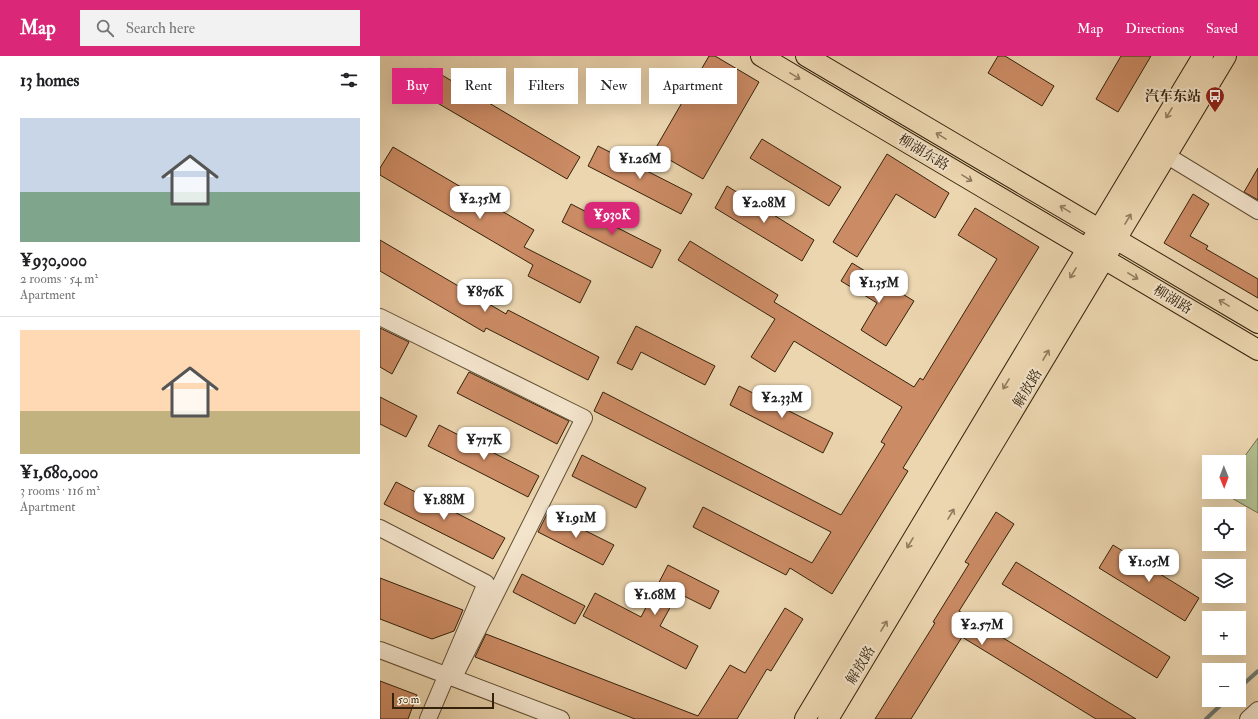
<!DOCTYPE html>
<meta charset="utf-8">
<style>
:root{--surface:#fff;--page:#f2f2f2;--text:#202124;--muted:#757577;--line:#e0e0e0;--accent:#db2777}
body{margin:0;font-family:"IM FELL Double Pica","Noto Serif SC",serif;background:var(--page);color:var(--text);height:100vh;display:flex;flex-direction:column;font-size:15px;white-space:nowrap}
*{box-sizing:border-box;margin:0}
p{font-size:13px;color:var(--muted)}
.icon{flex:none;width:22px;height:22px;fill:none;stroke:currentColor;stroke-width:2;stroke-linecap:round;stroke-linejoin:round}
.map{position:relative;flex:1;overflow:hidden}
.sheet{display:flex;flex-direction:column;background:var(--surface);width:380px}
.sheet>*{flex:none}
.top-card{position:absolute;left:12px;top:12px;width:380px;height:36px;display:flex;gap:8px}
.needle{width:26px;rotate:179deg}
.controls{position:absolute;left:822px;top:399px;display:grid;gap:8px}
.controls a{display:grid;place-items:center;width:44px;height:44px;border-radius:0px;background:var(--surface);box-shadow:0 4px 16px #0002;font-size:20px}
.scale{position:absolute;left:12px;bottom:10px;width:102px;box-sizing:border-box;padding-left:4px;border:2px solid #34220a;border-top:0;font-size:11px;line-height:14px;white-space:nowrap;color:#34220a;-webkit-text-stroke:3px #f3e4cc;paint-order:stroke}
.price{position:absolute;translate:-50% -34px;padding:0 9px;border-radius:8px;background:#fff;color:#222;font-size:13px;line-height:26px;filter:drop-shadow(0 1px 2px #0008)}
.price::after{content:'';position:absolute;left:50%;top:24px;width:12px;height:9px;margin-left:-6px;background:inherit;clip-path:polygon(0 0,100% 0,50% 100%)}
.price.selected{background:var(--accent);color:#fff}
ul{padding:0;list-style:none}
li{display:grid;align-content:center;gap:8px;height:212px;padding:0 20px}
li+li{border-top:1px solid var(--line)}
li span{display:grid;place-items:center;height:124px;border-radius:0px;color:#555}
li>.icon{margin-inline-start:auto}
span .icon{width:72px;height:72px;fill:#fffc;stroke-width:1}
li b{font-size:17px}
h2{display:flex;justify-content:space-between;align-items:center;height:48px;padding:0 20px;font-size:17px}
.tag{padding:0 14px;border-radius:0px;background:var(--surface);box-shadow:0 4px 16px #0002;font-size:14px;line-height:36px}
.tag.selected{background:var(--accent);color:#fff}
header{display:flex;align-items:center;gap:24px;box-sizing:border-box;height:56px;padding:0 20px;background:var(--accent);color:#fff}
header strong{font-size:19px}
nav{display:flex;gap:22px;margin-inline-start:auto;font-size:14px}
.search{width:280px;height:36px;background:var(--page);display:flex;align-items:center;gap:10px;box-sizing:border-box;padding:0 14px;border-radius:0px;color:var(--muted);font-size:15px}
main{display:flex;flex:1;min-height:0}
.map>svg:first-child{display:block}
.green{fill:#b2bf90;stroke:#73704d}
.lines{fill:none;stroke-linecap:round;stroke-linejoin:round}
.stream{stroke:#727b71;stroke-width:4}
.building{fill:#cb8b64;stroke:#34220a}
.minor-casing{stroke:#624f34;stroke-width:18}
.major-casing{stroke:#34220a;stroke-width:22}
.minor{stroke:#f3e4cc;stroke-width:16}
.major{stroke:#ecd6b0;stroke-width:20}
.oneway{stroke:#907c5d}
.labels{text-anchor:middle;stroke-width:4;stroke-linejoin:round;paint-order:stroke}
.poi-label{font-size:14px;font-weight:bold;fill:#34220a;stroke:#f3e4cc;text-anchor:end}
.street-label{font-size:14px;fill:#34220a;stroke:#f3e4cc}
</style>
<header>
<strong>Map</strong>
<div class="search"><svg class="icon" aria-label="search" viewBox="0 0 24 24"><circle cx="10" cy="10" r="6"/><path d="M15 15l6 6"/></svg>Search here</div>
<nav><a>Map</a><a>Directions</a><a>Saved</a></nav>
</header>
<main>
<section class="sheet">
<h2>13 homes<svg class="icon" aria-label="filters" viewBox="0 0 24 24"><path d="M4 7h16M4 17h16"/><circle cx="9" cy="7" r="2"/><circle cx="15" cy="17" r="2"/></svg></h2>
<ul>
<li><span style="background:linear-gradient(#c9d6e8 60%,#7fa58c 0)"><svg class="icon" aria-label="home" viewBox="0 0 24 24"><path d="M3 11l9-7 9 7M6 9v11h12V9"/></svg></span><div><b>¥930,000</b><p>2 rooms · 54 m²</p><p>Apartment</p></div></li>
<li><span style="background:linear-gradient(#ffd9b3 65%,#c2b280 0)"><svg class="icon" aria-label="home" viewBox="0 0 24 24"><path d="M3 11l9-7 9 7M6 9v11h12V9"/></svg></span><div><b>¥1,680,000</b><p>3 rooms · 116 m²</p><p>Apartment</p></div></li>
</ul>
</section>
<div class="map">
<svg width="878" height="663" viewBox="0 0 878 663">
<rect width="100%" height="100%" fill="#ecd6b0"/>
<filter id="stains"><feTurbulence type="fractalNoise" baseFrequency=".005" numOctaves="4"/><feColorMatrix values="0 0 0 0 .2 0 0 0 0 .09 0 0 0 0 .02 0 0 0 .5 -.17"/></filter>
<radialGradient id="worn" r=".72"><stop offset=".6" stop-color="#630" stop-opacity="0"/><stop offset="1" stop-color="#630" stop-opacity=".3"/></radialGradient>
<path class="green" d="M 878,382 L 878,457 L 841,436 L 859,436 L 859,408 Z"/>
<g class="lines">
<path class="stream" d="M 859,632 L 878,615
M 826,663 L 846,644"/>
</g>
<path class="building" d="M 329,0 L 335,0 L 379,26 L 323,123 L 274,95 Z
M 618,0 L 625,0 L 674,30 L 662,50 L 608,17 Z
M 741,0 L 771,0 L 738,56 L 716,43 Z
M 50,12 L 200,101 L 187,123 L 37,35 Z
M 382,83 L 461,131 L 449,150 L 370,102 Z
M 218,90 L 312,138 L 301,158 L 208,110 Z
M 13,91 L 154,174 L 144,191 L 211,225 L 200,247 L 148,220 L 153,209 L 0,119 L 0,112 Z
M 507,98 L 569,137 L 555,162 L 516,138 L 477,201 L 453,186 Z
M 878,112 L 878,144 L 864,136 Z
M 347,130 L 434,184 L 422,205 L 335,152 Z
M 813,138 L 829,148 L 810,180 L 828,190 L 826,193 L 878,223 L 878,242 L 784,187 Z
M 191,148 L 281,194 L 272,212 L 182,166 Z
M 595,152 L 659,191 L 523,412 L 528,415 L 452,538 L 410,512 L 406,519 L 313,471 L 323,451 L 432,507 L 451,476 L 214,355 L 223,336 L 461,459 L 505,388 L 501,386 L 522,351 L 414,285 L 395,316 L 371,301 L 395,263 L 298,204 L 310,185 L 398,239 L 394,246 L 534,331 L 540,322 L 543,324 L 617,203 L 578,179 Z
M 0,184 L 126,258 L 128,254 L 219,301 L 208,324 L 106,272 L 104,276 L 0,215 Z
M 472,207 L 534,245 L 506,290 L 481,274 L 497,247 L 461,225 Z
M 256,270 L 335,310 L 325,329 L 261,296 L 252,314 L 237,307 Z
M 0,272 L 29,286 L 12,318 L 0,311 Z
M 89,316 L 189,365 L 177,388 L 77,337 Z
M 359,330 L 453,377 L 443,397 L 350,349 Z
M 0,341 L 37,360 L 26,381 L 0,368 Z
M 59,369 L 159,420 L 148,441 L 48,390 Z
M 202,399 L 266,432 L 256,452 L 192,420 Z
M 16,426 L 125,482 L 113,503 L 4,448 Z
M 168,456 L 234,489 L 223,509 L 158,476 Z
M 616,456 L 634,468 L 579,555 L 756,663 L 716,663 L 582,581 L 531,663 L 495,663 L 555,567 L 553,566 L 589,508 L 585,506 Z
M 733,489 L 819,542 L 805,565 L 719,512 Z
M 636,506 L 790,601 L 777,622 L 622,528 Z
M 288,509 L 339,535 L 330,553 L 298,537 L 280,570 L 318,590 L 306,613 L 203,560 L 215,537 L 261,561 Z
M 142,518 L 205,550 L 195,568 L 133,536 Z
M 0,522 L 83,554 L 74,575 L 52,583 L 0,563 Z
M 405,552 L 423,563 L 391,615 L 387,613 L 357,663 L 255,663 L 95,601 L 106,578 L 318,660 L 350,609 L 365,617 Z
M 0,625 L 37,639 L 28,663 L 0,663 Z"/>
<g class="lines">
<defs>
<path id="minor" d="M 786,99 L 878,155
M 0,261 L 204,362 L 74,621
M 0,472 L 106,527 L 48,663
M 0,594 L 181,663
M 868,663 L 878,654"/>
<path id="major" d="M 381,0 L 878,294
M 426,0 L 878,267
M 425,663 L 823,0
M 448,663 L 846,0"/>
</defs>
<use href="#minor" class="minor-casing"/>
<use href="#major" class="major-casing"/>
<use href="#minor" class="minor"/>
<use href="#major" class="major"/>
</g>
<defs><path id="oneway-shaft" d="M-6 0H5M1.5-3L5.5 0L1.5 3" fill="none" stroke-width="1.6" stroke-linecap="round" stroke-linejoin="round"/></defs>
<g class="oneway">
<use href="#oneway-shaft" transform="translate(415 20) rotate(31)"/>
<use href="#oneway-shaft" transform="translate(789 57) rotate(121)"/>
<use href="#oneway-shaft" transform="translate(561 80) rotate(-149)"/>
<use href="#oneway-shaft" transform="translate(587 122) rotate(31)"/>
<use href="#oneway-shaft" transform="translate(685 153) rotate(-149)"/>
<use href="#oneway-shaft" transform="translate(748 163) rotate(-59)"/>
<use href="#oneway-shaft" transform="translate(693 217) rotate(121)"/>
<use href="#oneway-shaft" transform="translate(753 220) rotate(31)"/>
<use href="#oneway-shaft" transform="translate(844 247) rotate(-149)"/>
<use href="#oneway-shaft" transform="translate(666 299) rotate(-59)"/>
<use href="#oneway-shaft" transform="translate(626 328) rotate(121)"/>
<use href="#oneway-shaft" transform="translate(571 458) rotate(-59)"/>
<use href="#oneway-shaft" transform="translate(530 487) rotate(121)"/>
<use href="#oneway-shaft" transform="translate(504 570) rotate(-59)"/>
</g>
<defs>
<symbol id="bus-pin" viewBox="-11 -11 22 30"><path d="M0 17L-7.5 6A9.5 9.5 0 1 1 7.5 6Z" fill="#8f2418" stroke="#f3e4cc"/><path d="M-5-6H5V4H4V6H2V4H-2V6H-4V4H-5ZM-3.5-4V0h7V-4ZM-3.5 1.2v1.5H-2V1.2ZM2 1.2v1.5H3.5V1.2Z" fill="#fff"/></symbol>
</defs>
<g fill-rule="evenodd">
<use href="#bus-pin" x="824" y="29" width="22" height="30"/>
</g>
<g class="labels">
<g class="poi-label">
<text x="821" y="45">汽车东站</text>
</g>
<g class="street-label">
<text transform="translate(544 96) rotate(31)" y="5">柳湖东路</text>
<text transform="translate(793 243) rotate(31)" y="5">柳湖路</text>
<text transform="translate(647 332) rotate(-59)" y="5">解放路</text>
<text transform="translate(480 609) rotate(-59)" y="5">解放路</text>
</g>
</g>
<rect width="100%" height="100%" filter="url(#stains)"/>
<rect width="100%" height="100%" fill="url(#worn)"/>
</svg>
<div class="controls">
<a><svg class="needle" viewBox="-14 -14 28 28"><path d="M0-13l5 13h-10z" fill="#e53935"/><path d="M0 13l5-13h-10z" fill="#757577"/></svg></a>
<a><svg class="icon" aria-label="locate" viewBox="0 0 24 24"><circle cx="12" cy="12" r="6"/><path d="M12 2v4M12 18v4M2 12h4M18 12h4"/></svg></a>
<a><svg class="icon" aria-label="layers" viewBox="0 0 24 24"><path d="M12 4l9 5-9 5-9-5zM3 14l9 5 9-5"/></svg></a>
<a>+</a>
<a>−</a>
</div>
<div class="scale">50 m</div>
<b class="price" style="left:260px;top:124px">¥1.26M</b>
<b class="price" style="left:100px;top:164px">¥2.35M</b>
<b class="price" style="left:384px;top:168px">¥2.08M</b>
<b class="price selected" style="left:232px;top:180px">¥930K</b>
<b class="price" style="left:499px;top:248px">¥1.35M</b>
<b class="price" style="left:105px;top:257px">¥876K</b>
<b class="price" style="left:402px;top:363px">¥2.33M</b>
<b class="price" style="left:104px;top:405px">¥717K</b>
<b class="price" style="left:64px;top:465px">¥1.88M</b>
<b class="price" style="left:196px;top:483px">¥1.91M</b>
<b class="price" style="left:769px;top:527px">¥1.05M</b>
<b class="price" style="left:275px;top:560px">¥1.68M</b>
<b class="price" style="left:602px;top:590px">¥2.57M</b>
<div class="top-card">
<a class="tag selected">Buy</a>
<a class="tag">Rent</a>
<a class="tag">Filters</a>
<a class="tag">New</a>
<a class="tag">Apartment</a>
</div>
</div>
</main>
